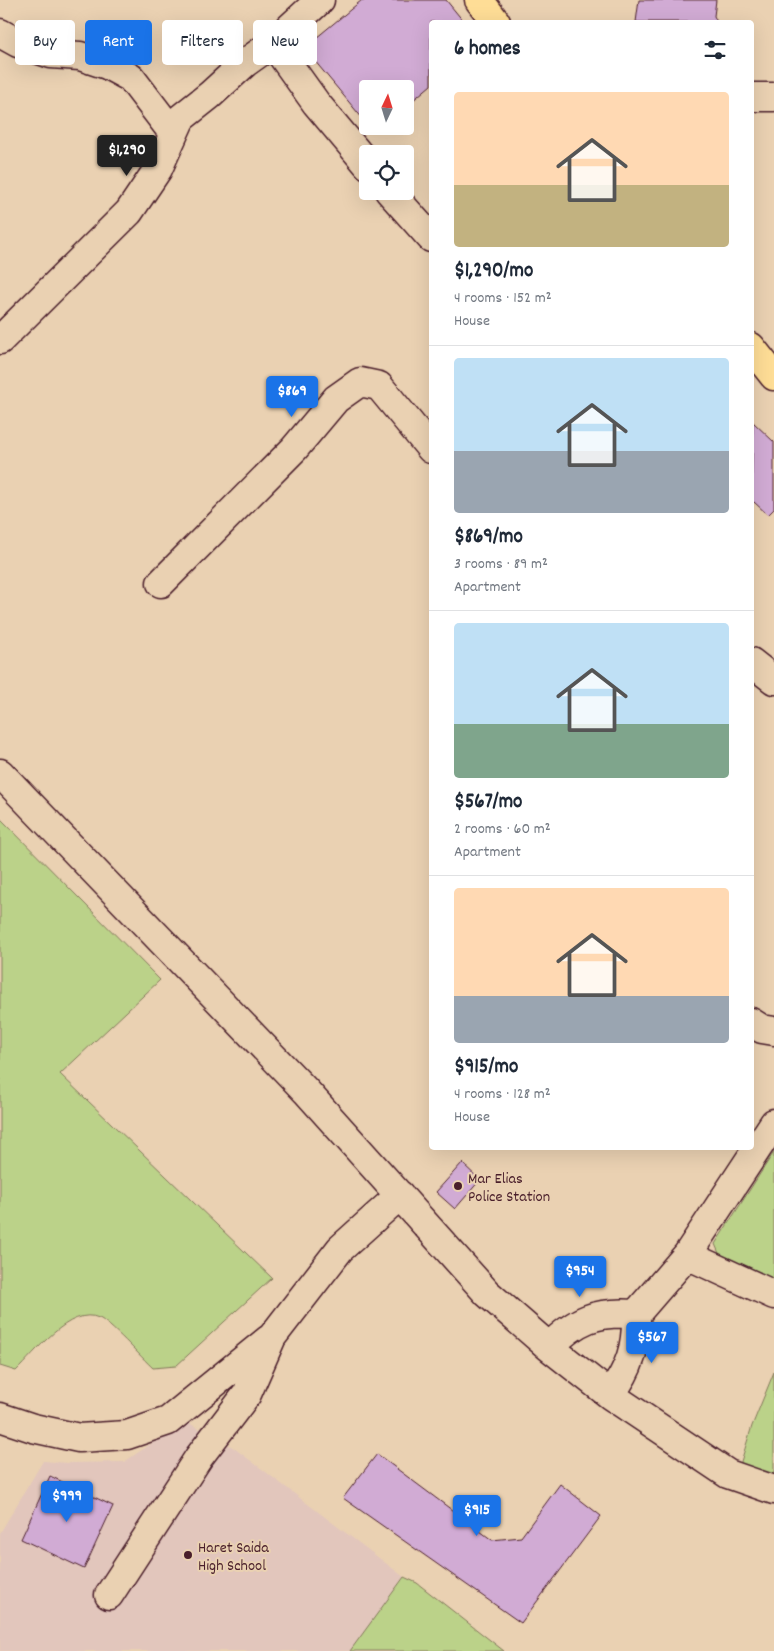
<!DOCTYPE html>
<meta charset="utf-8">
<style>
:root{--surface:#fff;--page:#f6f6f7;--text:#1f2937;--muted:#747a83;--line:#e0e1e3;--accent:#1a73e8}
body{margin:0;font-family:Dekko,sans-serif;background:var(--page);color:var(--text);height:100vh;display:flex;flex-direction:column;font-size:19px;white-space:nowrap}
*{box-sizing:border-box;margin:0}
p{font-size:16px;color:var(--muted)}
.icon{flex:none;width:28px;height:28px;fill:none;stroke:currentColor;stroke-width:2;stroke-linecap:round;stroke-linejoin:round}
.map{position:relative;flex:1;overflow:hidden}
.side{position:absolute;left:429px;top:20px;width:325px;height:1130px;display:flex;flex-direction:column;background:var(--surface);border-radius:5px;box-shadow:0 5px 20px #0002}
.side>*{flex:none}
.guide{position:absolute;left:15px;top:20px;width:339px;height:45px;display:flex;gap:10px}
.needle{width:32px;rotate:4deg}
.tools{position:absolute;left:359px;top:80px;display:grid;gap:10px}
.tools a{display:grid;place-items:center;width:55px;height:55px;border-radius:5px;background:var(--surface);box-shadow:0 5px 20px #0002;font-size:25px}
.price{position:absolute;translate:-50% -42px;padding:0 11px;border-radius:5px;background:var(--accent);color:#fff;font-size:16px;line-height:32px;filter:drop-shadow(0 1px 2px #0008)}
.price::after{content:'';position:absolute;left:50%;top:30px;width:15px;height:11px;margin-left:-8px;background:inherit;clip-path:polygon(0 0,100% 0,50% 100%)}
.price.selected{background:#222;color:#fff}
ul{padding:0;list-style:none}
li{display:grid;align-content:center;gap:10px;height:265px;padding:0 25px}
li+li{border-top:1px solid var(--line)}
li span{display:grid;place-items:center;height:155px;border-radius:5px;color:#555}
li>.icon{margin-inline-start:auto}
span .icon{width:90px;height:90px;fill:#fffc;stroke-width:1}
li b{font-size:21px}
h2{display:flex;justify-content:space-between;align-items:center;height:60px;padding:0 25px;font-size:21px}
.tag{padding:0 18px;border-radius:5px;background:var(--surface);box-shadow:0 5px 20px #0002;font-size:18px;line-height:45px}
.tag.selected{background:var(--accent);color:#fff}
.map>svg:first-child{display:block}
.built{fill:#e2c6bc}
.grass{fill:#bbd289;stroke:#82785a}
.building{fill:#d1abd4;stroke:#4a1f2b}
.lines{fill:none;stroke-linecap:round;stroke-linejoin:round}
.minor-casing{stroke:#4a1f2b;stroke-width:31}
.major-casing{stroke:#4a1f2b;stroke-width:31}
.minor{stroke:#ead1b2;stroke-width:28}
.major{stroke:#fedd96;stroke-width:28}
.poi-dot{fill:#4a1f2b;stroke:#ead1b2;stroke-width:2}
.labels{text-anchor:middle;stroke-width:4;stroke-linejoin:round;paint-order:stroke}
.poi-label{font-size:16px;fill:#4a1f2b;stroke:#ead1b2;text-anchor:start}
</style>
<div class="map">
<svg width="774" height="1651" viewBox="0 0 774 1651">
<rect width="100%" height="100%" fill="#ead1b2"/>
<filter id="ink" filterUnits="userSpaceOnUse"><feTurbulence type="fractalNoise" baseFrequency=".02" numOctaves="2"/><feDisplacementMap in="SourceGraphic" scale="10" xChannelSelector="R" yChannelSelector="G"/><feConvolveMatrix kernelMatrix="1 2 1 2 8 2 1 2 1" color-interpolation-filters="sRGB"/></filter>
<g filter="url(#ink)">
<path class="built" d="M 185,1421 L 234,1448 L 404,1577 L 354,1648 L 350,1651 L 0,1651 L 0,1533 L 43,1461 L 68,1463 L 124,1462 Z"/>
<path class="grass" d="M 0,818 L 160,980 L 60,1074 L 272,1278 L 176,1366 L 153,1368 C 143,1359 108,1321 99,1318 C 70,1305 34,1354 16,1371 L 0,1366 Z
M 774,1152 L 774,1283 L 721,1258 L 715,1244 Z
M 774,1372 L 774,1479 L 739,1468 L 752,1426 Z
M 404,1577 L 417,1583 L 504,1651 L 350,1651 Z"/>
<path class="building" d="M 362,0 L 446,0 L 464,22 L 431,22 L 431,85 L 405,107 L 405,89 L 368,89 L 368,125 L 304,48 Z
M 639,0 L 716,0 L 714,16 L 717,22 L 636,22 Z
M 753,422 L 774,442 L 774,509 L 768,515 L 754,502 L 751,504 Z
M 462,1163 L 480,1180 L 455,1209 L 436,1192 Z
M 377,1454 L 492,1540 L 521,1537 L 560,1484 L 601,1516 L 521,1623 L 343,1498 Z
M 50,1476 L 113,1506 L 84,1569 L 21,1539 Z"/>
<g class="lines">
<defs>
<path id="minor" d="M 320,0 L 273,43 L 316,103 L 368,165
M 0,33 L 18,43 L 51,54 L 80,56 L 107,65 L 131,78 L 173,133
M 751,97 L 774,97
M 389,191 L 431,238
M 0,340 L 129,212 L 158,169 L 181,118 L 210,95 L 245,63 L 273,43
M 161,583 L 294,449 L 336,399 L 360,382 L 379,386 L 431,449
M 751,662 L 774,680
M 0,773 L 306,1091 L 487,1293 L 549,1347 L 610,1395 L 728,1474 L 774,1490
M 751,1022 L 762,1029 L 774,1031
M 687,1255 L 774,1295
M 549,1347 C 577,1319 596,1311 636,1314
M 610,1395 C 630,1369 637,1346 636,1314 L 687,1255 L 774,1123
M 0,1417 L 33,1428 L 79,1438 L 127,1435 L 168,1421 L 269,1339
M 109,1595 L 199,1457 L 247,1394 L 272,1337 L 340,1249 L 400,1195"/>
<path id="major" d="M 479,0 L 496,22
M 751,347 L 774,376"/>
</defs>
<use href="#minor" class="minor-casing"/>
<use href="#major" class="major-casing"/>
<use href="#minor" class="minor"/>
<use href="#major" class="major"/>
</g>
</g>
<g class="poi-dot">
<circle cx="458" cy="1186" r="5"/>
<circle cx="188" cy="1555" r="5"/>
</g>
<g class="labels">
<g class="poi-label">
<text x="468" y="1183">Mar Elias<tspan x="468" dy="18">Police Station</tspan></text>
<text x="198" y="1552">Haret Saida<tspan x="198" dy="18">High School</tspan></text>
</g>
</g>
</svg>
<div class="tools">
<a><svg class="needle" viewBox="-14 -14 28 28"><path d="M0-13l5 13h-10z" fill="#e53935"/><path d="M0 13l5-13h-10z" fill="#747a83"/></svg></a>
<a><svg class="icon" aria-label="locate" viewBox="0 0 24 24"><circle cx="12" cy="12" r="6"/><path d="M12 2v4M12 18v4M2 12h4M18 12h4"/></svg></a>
</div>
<b class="price selected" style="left:127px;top:177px">$1,290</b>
<b class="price" style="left:292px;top:418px">$869</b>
<b class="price" style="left:580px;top:1298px">$954</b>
<b class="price" style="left:652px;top:1364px">$567</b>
<b class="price" style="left:67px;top:1523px">$999</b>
<b class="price" style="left:477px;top:1537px">$915</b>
<div class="guide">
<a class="tag">Buy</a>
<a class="tag selected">Rent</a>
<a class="tag">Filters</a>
<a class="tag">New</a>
</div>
<section class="side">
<h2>6 homes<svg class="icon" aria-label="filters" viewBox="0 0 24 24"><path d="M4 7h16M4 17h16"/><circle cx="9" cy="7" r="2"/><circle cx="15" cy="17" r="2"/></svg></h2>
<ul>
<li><span style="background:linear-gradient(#ffd9b3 60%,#c2b280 0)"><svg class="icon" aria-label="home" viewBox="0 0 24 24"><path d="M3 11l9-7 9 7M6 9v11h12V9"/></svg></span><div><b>$1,290/mo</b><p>4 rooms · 152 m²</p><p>House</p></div></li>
<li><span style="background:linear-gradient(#bfe0f5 60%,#9aa5b1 0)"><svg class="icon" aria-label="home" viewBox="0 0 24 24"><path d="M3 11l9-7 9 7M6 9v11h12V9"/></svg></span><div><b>$869/mo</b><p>3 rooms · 89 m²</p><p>Apartment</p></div></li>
<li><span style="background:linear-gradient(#bfe0f5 65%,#7fa58c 0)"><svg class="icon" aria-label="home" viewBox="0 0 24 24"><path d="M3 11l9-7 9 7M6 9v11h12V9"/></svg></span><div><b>$567/mo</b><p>2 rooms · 60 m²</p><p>Apartment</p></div></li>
<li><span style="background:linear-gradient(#ffd9b3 70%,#9aa5b1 0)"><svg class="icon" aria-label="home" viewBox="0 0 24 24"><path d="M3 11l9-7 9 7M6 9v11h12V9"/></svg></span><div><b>$915/mo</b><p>4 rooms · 128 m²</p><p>House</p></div></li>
</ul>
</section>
</div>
